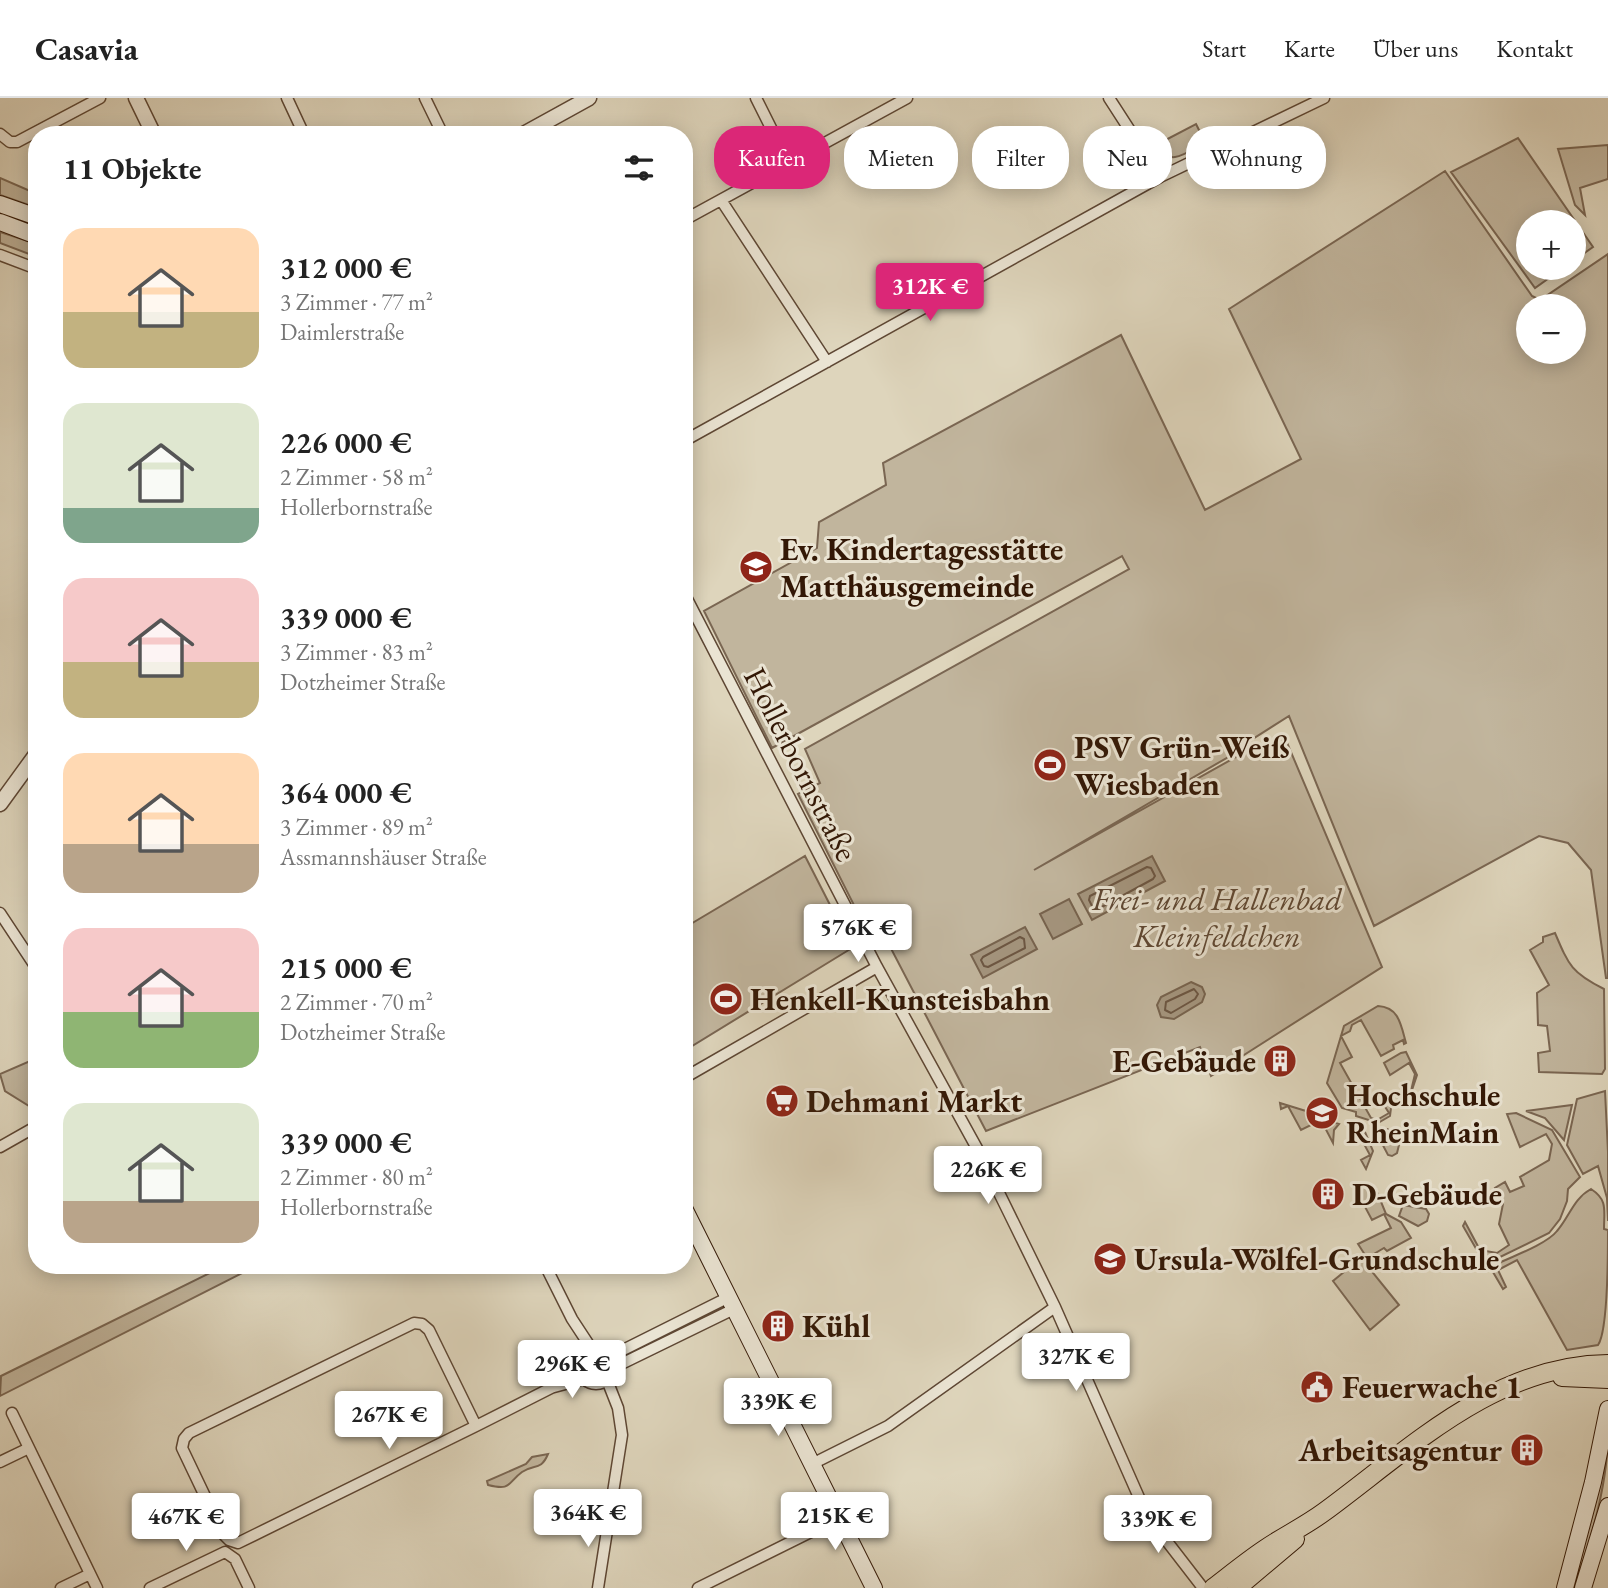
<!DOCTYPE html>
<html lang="de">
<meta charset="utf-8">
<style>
:root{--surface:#fff;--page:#f2f2f2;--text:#222;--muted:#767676;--line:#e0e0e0;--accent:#db2777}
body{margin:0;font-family:"EB Garamond",serif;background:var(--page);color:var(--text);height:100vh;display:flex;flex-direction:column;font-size:26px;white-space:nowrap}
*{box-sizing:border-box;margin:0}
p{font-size:23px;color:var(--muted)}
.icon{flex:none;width:38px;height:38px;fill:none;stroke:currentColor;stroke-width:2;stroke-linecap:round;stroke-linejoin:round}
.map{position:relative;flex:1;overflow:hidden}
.panel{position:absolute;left:28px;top:28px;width:665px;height:1148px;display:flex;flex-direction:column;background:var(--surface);border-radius:28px;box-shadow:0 4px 18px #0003}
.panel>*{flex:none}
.hud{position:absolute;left:714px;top:28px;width:665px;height:63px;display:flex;gap:14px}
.buttons{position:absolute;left:1516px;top:112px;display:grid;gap:14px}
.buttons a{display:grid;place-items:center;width:70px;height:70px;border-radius:50%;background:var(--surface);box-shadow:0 4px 18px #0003;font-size:35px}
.price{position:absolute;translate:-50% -60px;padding:0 16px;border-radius:7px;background:#fff;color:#222;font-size:23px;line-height:46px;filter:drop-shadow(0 2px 4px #0008)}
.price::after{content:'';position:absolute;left:50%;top:42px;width:21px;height:16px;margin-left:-10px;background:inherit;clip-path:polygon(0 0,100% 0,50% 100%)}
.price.selected{background:var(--accent);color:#fff}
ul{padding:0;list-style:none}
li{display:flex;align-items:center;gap:21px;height:175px;padding:0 35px}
li span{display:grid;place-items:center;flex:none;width:196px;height:140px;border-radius:21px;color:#555}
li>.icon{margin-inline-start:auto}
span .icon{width:84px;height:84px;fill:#fffc;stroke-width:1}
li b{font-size:30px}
h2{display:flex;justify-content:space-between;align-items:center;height:84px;padding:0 35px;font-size:30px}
.pill{padding:0 24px;border-radius:28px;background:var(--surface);box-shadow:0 4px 18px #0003;font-size:24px;line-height:63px}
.pill.selected{background:var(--accent);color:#fff}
header{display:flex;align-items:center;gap:42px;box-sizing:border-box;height:98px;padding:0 35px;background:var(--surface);border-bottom:2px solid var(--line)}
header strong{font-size:33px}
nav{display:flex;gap:38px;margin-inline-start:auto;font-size:24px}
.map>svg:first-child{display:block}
.green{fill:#c1b59d;stroke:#7a6652;stroke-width:2;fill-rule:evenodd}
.water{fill:#a4957e;stroke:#77634e;stroke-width:2}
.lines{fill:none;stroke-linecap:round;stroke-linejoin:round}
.shore{stroke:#6c5642;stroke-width:2}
.minor-casing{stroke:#5e4734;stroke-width:13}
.tertiary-casing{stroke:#5e4734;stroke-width:17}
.secondary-casing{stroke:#331806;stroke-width:18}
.primary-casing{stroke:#331806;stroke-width:20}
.minor{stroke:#eae4d3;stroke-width:10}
.tertiary{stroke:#eae4d3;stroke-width:14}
.secondary{stroke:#eae4d3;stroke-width:16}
.primary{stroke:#ded5bc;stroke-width:18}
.labels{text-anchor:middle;stroke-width:6;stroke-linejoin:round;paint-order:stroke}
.poi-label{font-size:32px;font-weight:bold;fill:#331806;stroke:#eae4d3;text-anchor:start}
.street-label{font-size:32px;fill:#331806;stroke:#eae4d3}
.park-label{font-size:32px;font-style:italic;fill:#5e4733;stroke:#eae4d3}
</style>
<header>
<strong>Casavia</strong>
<nav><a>Start</a><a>Karte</a><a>Über uns</a><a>Kontakt</a></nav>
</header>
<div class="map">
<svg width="1608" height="1490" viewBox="0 0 1608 1490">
<rect width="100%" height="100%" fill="#ded5bc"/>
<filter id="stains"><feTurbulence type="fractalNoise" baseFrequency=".00286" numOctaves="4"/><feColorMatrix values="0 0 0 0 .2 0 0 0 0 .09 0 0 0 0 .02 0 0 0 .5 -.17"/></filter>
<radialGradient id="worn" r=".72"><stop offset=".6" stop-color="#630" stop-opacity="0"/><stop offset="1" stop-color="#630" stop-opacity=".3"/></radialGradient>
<path class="green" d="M 1196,26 L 1205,44 C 1187,54 1170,71 1156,47 Z
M 1518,40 L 1593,149 L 1573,163 L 1573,124 L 1528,124 L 1528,170 L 1563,170 L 1535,190 L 1451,74 Z
M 1608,47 L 1608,81 L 1580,90 L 1585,117 L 1575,107 L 1558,51 Z
M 1445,73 L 1532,198 L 1540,202 L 1608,156 L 1608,880 L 1606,880 L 1591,772 L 1568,745 L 1539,738 L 1374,828 L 1289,618 L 1229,656 L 1230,658 L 1034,772 L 1252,650 L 1256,655 L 1285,640 L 1382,869 L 1211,978 L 1200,949 L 986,1033 L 884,837 L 872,843 L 798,696 L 820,685 L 805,651 L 1129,471 L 1122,458 L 772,650 L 704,513 L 817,450 L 819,424 L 886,387 L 883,365 L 1121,237 L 1205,412 L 1301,361 L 1229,211 ZM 1528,208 L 1573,208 L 1573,254 L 1528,254 Z
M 0,80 L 37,96 L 37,110 L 0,97 Z
M 0,134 L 37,146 L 37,159 L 0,145 Z
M 805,758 L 852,850 L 684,953 L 684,830 Z
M 1555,835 C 1569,868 1572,875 1604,891 L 1605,971 L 1602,976 L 1539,974 L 1538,955 L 1550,953 L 1547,928 L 1538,927 L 1537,895 L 1549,887 L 1530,852 L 1543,844 L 1543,839 Z
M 1378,908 C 1399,909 1401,927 1406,945 L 1404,946 L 1403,942 L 1393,947 L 1394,951 L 1381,958 L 1361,922 L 1352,927 L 1350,933 L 1341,938 L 1352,959 L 1340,965 L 1371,1020 L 1377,1022 L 1389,1015 L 1380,1001 L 1385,999 L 1391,1010 L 1390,1018 L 1378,1025 L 1356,1018 L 1356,1014 L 1342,1010 L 1327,985 L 1344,928 Z
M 1406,954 L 1417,977 L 1410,998 L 1405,1002 L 1399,1000 L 1411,993 L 1415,976 L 1409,965 L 1390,977 L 1384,965 L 1401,955 Z
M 37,960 L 37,1013 L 5,993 L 0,976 Z
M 1605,993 L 1608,1054 L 1608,1123 L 1607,1100 L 1598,1068 L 1583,1076 L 1567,1047 L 1577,1001 Z
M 1280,1005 L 1332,1021 L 1332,1024 L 1339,1026 L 1334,1032 L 1333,1045 L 1321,1022 L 1301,1032 L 1288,1008 L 1281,1011 Z
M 1572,1007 L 1564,1042 L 1545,1020 L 1526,1013 Z
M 1516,1015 L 1552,1032 L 1580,1079 L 1568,1091 L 1567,1103 L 1560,1121 L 1549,1135 L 1494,1162 L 1482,1161 L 1463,1128 L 1465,1124 L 1480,1152 L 1497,1155 L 1509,1147 L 1499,1126 L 1503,1106 L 1495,1090 L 1505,1084 L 1510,1094 L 1524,1088 L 1520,1079 L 1549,1062 L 1552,1046 L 1546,1036 L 1520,1049 L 1507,1016 Z
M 1350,1026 L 1362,1027 L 1373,1053 L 1366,1071 L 1361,1062 L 1370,1057 L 1358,1035 L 1350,1039 Z
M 1387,1031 L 1391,1033 L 1399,1047 L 1397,1055 L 1392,1058 L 1388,1057 L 1377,1036 Z
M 1363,1086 L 1375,1089 L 1386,1116 L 1401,1124 L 1411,1140 L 1387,1153 L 1384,1150 L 1367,1160 L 1358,1146 L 1391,1130 L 1384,1116 L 1372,1122 L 1355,1090 Z
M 1591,1091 C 1608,1102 1604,1112 1604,1131 L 1608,1132 C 1608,1155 1608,1233 1598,1247 L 1567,1252 L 1517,1162 L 1498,1172 L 1506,1189 L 1503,1191 L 1490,1169 C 1508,1160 1546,1147 1557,1133 C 1570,1118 1573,1101 1591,1091 Z
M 1403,1107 L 1426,1111 L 1429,1116 L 1427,1123 L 1418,1128 L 1399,1118 Z
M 1361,1160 L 1399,1207 L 1370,1232 L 1333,1183 Z
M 226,1167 L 258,1167 L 0,1298 L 1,1278 Z
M 1608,1335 C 1608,1388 1590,1440 1577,1490 L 1573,1490 Z
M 548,1356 C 541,1373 534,1366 522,1374 C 507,1385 512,1393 488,1387 L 487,1383 L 526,1366 L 532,1359 Z"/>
<path class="water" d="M 1152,758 L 1165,783 L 1092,822 L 1078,796 Z
M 1069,801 L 1082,826 L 1053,841 L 1040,816 Z
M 1025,829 L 1037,851 L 983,880 L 971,857 Z
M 1191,884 L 1202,889 L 1205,896 L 1202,904 L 1174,921 L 1161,919 L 1157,907 L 1161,899 Z"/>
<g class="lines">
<path class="shore" d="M 1147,769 L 1151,770 L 1155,778 L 1153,781 L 1098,811 L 1093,810 L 1089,802 L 1090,798 Z
M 1020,839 L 1024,841 L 1025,850 L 988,869 L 984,868 L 981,862 L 983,859 Z
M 1194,891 L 1198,896 L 1195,901 L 1171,915 L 1165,912 L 1166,904 Z"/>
<defs>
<path id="minor" d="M 287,0 L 301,30
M 425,0 L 443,37
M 756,0 L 788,64
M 1109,0 L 1160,79
M 0,36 L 10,44 L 17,44 L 100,0
M 721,102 L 827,264
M 684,122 L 907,0
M 0,157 L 37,171
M 684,343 L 1160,79 L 1324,0
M 684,495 L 877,869 L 979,1054 L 1055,1209 L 1141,1404 L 1152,1424 L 1203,1490
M 0,815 L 37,871
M 684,980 L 877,869
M 0,1049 L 37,1028
M 545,1167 L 572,1221 L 593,1253
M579 1269a17 17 0 1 1 34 0a17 17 0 1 1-34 0Z
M 607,1257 L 625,1251 L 729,1199
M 613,1270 L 734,1211
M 554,1289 L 584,1281
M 12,1315 L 97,1490
M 476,1328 L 429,1232 L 422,1226 L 414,1225 L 189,1335 L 184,1341 L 182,1350 L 223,1436 L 229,1442 L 238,1445 L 476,1328 L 551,1290 L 580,1271
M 0,1364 L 29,1350
M 812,1366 L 888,1328 L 1055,1209
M 61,1490 L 90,1476
M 150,1490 L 225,1454 L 235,1461 L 249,1490
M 598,1490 L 622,1337 L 618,1310 L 607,1282
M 698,1490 L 839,1420"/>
<path id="tertiary" d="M 136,0 L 154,37
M 522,37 L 589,0
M 0,706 L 37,655"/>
<path id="secondary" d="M 0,106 L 37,119
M 0,124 L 37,138
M 684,1110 L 874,1490
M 1565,1490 L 1593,1384 L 1608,1311
M 1583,1490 L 1608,1408"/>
<path id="primary" d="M 1562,1279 L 1608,1281
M 1213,1490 C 1230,1477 1247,1463 1265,1451 C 1284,1438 1305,1428 1324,1414 C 1410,1351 1494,1267 1608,1266
M 1237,1490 L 1295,1441"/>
</defs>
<use href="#minor" class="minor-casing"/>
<use href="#tertiary" class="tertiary-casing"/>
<use href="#secondary" class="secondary-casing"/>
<use href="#primary" class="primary-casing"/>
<use href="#minor" class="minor"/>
<use href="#tertiary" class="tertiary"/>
<use href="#secondary" class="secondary"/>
<use href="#primary" class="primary"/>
</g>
<defs>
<symbol id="school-disc" viewBox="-11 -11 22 22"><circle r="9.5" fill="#8f2418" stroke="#eae4d3"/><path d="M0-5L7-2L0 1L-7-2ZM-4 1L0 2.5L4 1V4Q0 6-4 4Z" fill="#fff"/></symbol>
<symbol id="stadium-disc" viewBox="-11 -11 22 22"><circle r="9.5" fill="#8f2418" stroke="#eae4d3"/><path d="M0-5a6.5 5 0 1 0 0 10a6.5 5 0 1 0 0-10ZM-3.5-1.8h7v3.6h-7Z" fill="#fff"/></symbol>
<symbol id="building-disc" viewBox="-11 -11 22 22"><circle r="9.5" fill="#8f2418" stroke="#eae4d3"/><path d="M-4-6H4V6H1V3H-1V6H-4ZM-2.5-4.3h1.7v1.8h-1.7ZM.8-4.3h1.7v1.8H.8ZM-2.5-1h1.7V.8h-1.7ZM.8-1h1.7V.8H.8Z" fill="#fff"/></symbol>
<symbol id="supermarket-disc" viewBox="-11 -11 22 22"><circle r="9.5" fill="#8f2418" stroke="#eae4d3"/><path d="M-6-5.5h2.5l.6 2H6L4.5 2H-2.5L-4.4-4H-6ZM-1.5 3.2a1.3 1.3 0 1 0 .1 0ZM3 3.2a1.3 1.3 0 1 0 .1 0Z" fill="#fff"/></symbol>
<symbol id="university-disc" viewBox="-11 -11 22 22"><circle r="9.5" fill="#8f2418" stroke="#eae4d3"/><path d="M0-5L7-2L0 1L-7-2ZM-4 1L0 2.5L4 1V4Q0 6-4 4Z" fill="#fff"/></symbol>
<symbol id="civic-disc" viewBox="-11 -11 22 22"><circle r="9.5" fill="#8f2418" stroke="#eae4d3"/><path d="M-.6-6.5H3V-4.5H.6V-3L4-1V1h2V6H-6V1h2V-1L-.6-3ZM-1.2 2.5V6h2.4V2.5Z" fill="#fff"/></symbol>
</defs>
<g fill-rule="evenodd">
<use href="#school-disc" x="737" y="450" width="38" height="38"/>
<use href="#stadium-disc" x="1031" y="648" width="38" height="38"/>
<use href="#stadium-disc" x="707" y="882" width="38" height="38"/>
<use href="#building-disc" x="1261" y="944" width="38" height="38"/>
<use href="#supermarket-disc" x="763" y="984" width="38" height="38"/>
<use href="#university-disc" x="1303" y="996" width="38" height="38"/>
<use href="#building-disc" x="1309" y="1077" width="38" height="38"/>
<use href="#school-disc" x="1091" y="1142" width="38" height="38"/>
<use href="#building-disc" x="759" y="1209" width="38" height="38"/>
<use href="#civic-disc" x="1298" y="1270" width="38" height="38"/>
<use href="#building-disc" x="1508" y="1333" width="38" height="38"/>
</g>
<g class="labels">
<g class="poi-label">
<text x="780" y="462">Ev. Kindertagesstätte<tspan x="780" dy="37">Matthäusgemeinde</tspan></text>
<text x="1074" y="660">PSV Grün-Weiß<tspan x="1074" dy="37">Wiesbaden</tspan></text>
<text x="750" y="912">Henkell-Kunsteisbahn</text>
<text x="1256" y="974" text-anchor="end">E-Gebäude</text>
<text x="1346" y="1008">Hochschule<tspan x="1346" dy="37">RheinMain</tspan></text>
<text x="806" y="1014">Dehmani Markt</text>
<text x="1352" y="1107">D-Gebäude</text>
<text x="1134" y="1172">Ursula-Wölfel-Grundschule</text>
<text x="802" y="1239">Kühl</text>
<text x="1342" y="1300">Feuerwache 1</text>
<text x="1502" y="1363" text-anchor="end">Arbeitsagentur</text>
</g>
<g class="street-label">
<text transform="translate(801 666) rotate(63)" y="11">Hollerbornstraße</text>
</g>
<g class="park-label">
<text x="1217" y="812">Frei- und Hallenbad<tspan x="1217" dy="37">Kleinfeldchen</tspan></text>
</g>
</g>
<rect width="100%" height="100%" filter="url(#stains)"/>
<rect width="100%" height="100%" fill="url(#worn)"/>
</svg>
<div class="buttons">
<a>+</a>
<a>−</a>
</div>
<b class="price selected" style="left:930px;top:225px">312K €</b>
<b class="price" style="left:858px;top:866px">576K €</b>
<b class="price" style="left:988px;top:1108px">226K €</b>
<b class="price" style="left:1076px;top:1295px">327K €</b>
<b class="price" style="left:572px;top:1302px">296K €</b>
<b class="price" style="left:778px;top:1340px">339K €</b>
<b class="price" style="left:389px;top:1353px">267K €</b>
<b class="price" style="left:588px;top:1451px">364K €</b>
<b class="price" style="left:835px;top:1454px">215K €</b>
<b class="price" style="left:186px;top:1455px">467K €</b>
<b class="price" style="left:1158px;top:1457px">339K €</b>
<div class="hud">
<a class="pill selected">Kaufen</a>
<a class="pill">Mieten</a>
<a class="pill">Filter</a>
<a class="pill">Neu</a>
<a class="pill">Wohnung</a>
</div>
<section class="panel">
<h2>11 Objekte<svg class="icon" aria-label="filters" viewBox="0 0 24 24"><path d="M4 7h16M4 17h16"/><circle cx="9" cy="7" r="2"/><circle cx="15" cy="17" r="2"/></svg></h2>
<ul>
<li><span style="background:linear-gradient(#ffd9b3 60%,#c2b280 0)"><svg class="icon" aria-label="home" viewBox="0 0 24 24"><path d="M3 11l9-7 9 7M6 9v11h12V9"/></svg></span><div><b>312 000 €</b><p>3 Zimmer · 77 m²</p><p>Daimlerstraße</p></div></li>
<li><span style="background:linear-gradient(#dfe7d0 75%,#7fa58c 0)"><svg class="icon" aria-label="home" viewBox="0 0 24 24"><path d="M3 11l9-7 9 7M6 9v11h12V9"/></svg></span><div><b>226 000 €</b><p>2 Zimmer · 58 m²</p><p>Hollerbornstraße</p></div></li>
<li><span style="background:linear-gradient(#f6c9c9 60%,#c2b280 0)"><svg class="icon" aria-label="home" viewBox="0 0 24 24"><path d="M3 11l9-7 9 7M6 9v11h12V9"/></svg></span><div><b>339 000 €</b><p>3 Zimmer · 83 m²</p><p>Dotzheimer Straße</p></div></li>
<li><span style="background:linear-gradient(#ffd9b3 65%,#b9a48a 0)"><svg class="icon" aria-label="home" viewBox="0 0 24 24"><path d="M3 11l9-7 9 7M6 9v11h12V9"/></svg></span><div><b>364 000 €</b><p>3 Zimmer · 89 m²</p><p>Assmannshäuser Straße</p></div></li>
<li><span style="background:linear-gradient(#f6c9c9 60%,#8fb573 0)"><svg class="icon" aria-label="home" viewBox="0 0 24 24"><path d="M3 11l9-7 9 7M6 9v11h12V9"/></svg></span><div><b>215 000 €</b><p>2 Zimmer · 70 m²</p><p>Dotzheimer Straße</p></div></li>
<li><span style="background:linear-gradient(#dfe7d0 70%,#b9a48a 0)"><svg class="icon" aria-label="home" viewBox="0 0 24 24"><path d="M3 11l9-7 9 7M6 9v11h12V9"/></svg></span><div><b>339 000 €</b><p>2 Zimmer · 80 m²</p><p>Hollerbornstraße</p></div></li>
</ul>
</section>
</div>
